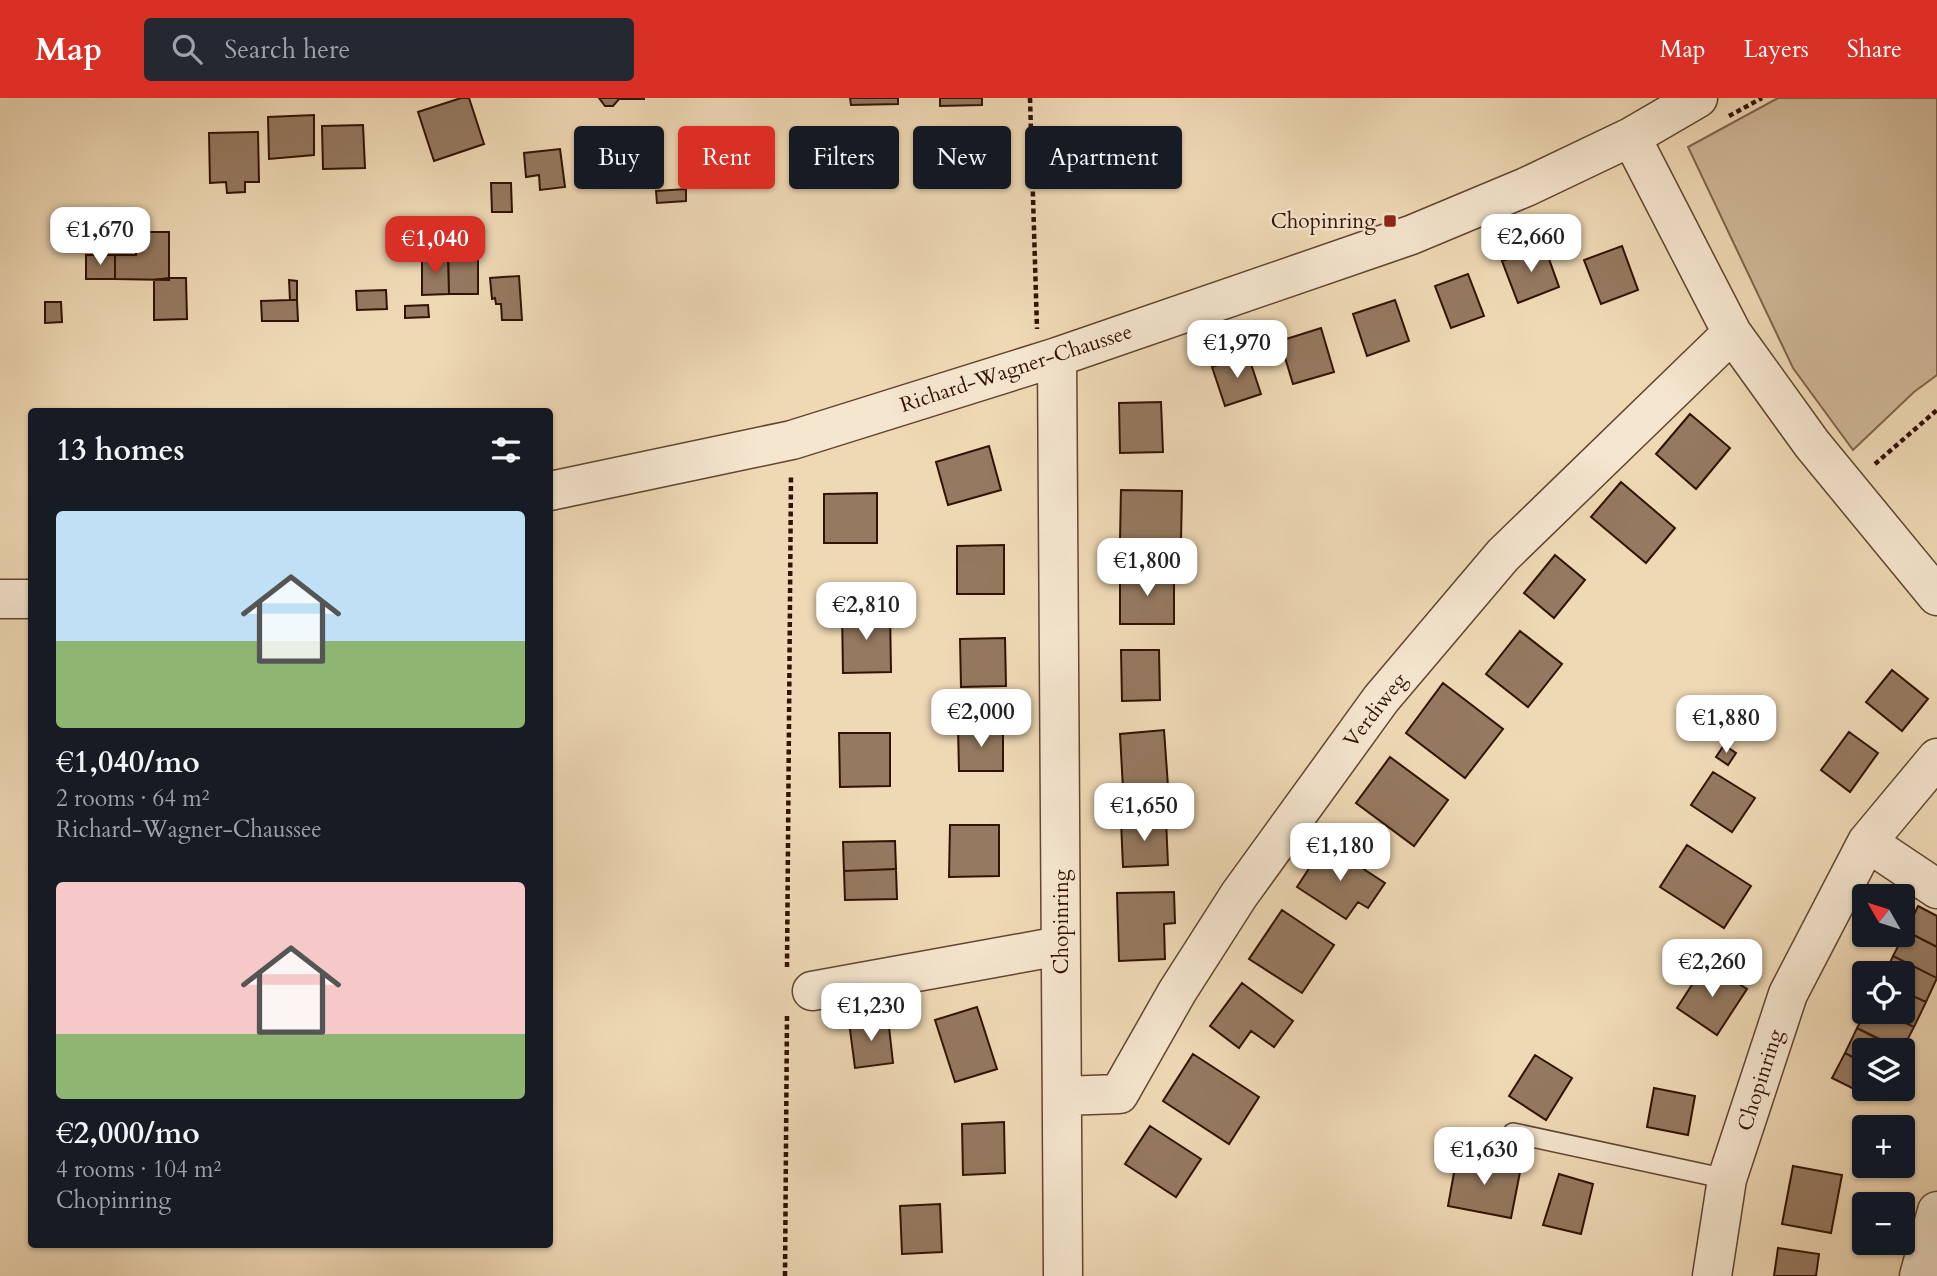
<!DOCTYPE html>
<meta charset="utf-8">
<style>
:root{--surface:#171b24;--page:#242831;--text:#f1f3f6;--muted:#9ea1a6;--accent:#d93025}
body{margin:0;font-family:Cardo,serif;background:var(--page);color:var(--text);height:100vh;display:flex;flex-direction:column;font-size:26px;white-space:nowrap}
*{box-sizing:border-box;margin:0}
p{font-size:23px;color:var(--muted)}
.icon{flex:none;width:38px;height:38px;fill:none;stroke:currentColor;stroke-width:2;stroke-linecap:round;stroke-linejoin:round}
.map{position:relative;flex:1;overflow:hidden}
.sheet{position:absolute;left:28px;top:310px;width:525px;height:840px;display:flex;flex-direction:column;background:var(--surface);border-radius:7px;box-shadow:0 2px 5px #0004}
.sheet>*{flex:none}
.top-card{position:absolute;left:574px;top:28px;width:665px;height:63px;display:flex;gap:14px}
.needle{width:46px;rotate:309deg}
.tools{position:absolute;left:1852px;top:786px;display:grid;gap:14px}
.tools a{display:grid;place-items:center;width:63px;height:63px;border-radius:7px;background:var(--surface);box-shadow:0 2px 5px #0004;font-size:35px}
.price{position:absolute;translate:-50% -60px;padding:0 16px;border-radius:14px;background:#fff;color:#222;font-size:23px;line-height:46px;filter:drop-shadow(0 2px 4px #0008)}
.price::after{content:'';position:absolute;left:50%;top:42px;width:21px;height:16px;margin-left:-10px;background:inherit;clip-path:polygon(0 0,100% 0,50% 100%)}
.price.current{background:var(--accent);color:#fff}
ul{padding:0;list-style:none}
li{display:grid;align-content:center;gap:14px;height:371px;padding:0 28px}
li span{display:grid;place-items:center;height:217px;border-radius:7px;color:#555}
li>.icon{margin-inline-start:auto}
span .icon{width:126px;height:126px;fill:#fffc;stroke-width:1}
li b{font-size:30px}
h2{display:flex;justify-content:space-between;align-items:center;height:84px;padding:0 28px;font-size:30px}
.tag{padding:0 24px;border-radius:7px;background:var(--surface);box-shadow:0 2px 5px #0004;font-size:24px;line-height:63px}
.tag.current{background:var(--accent);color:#fff}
header{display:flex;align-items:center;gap:42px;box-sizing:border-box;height:98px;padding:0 35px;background:var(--accent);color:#fff}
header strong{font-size:33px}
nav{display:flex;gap:38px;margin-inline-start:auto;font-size:24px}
.search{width:490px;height:63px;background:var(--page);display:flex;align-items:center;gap:18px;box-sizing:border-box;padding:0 24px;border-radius:7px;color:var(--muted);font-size:26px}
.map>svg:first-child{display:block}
.green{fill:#cfb797;stroke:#81644e;stroke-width:2}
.building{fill:#957960;stroke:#331204;stroke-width:2}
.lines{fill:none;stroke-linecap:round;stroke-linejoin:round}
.service-casing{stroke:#624430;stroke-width:22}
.minor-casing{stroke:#624430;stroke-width:41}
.path{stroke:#331204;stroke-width:4.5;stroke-dasharray:5 3.5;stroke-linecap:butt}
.service{stroke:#f5e6cf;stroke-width:19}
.minor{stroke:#f5e6cf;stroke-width:38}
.poi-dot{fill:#8f2418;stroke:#f5e6cf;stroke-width:2.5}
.labels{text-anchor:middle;stroke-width:5;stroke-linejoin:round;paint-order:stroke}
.poi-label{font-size:21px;fill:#331204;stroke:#f5e6cf;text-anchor:end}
.street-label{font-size:21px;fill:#331204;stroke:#f5e6cf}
</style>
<header>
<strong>Map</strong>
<div class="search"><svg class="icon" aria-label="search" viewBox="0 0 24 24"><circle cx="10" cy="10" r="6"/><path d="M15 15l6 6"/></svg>Search here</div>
<nav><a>Map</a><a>Layers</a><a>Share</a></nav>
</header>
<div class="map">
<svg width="1937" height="1178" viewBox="0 0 1937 1178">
<rect width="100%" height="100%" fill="#efd9b5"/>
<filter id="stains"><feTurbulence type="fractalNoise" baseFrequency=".00286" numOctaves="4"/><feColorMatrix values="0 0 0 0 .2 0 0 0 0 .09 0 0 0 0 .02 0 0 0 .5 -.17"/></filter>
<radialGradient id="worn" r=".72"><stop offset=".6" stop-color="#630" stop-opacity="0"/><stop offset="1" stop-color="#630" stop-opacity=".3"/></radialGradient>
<path class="green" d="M 1778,0 L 1937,0 L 1937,277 L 1914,294 L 1853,352 L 1793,270 L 1688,49 Z"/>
<path class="building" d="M 461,0 L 469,0 L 484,46 L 434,63 L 418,14 Z
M 599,0 L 644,0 L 644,1 L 619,1 L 613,8 L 605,8 Z
M 850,0 L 898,0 L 898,6 L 851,7 Z
M 940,0 L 982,0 L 982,7 L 940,8 Z
M 314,17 L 314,57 L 269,61 L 268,19 Z
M 363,27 L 365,70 L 323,71 L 322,28 Z
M 258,34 L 259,84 L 245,84 L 245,94 L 227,95 L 226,84 L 210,85 L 209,35 Z
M 723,47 L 724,71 L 718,71 L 718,79 L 701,78 L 701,48 Z
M 560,51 L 565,89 L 540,92 L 539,77 L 526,79 L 524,55 Z
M 491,85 L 511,85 L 512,114 L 492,114 Z
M 686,91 L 686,103 L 657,105 L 656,93 Z
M 136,134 L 169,134 L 169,182 L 115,181 L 115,157 L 136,157 Z
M 448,146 L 462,146 L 462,160 L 478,160 L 478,196 L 449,196 Z
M 1544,147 L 1559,189 L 1518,205 L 1502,163 Z
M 1622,148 L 1638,192 L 1601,206 L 1584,162 Z
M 86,157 L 115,157 L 115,181 L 86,181 Z
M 422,160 L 448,160 L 449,196 L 422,197 Z
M 1468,176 L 1484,218 L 1451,230 L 1435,188 Z
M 519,178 L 522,222 L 502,222 L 501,206 L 496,206 L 495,200 L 492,201 L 490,180 Z
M 169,180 L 186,180 L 187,221 L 154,222 L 154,182 Z
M 289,182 L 297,183 L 297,202 L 290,202 Z
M 386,192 L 387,211 L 357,212 L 356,193 Z
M 290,202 L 297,202 L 298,223 L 262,223 L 261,203 Z
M 1395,202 L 1409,243 L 1367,258 L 1353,216 Z
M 45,204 L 61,204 L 62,224 L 45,225 Z
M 428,207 L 429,219 L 405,220 L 405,208 Z
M 1321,230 L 1334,274 L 1293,286 L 1280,243 Z
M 1248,257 L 1261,296 L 1225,308 L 1212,269 Z
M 1161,304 L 1163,354 L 1120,355 L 1119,305 Z
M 1690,316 L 1730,350 L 1696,391 L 1656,356 Z
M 989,348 L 1001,392 L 948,407 L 936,364 Z
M 1621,384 L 1675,430 L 1646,465 L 1591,419 Z
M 1121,392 L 1182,393 L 1181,443 L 1120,442 Z
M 877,395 L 877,445 L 824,445 L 824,396 Z
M 1004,447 L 1004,496 L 957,496 L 957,448 Z
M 1555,457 L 1585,482 L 1554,520 L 1524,495 Z
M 1120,473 L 1174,473 L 1174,526 L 1120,526 Z
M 890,512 L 891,574 L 843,575 L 842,513 Z
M 1520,533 L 1562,566 L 1528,609 L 1486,576 Z
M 1005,540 L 1006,588 L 961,589 L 960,541 Z
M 1121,552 L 1159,552 L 1160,602 L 1122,603 Z
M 1892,572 L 1928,601 L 1902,633 L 1866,604 Z
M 1443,585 L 1503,631 L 1465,680 L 1406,635 Z
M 958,630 L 1003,630 L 1003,673 L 959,673 Z
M 1164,632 L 1168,688 L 1123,691 L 1120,636 Z
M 1849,634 L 1878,655 L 1850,694 L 1821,672 Z
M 839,635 L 890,635 L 890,688 L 840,689 Z
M 1724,647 L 1736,655 L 1728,667 L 1716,659 Z
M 1390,659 L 1448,702 L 1414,748 L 1356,705 Z
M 1713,674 L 1755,700 L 1732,734 L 1691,707 Z
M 1166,721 L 1168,767 L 1123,769 L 1121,723 Z
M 950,727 L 999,727 L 999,778 L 949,779 Z
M 895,743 L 896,771 L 844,773 L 843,744 Z
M 1325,746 L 1385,785 L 1368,810 L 1358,804 L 1346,821 L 1297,789 Z
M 1687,747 L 1751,788 L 1724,830 L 1660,789 Z
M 896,771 L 897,801 L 845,802 L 844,773 Z
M 1174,794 L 1175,825 L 1164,826 L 1165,861 L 1119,863 L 1117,795 Z
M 1918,808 L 1937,818 L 1937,849 L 1906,833 Z
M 1282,812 L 1334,847 L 1302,895 L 1249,861 Z
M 1906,833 L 1937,849 L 1937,880 L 1893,858 Z
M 1893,858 L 1937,880 L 1926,904 L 1902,893 L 1902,875 L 1885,875 Z
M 1706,865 L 1747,891 L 1717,937 L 1677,910 Z
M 1242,885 L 1293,923 L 1274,949 L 1251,933 L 1239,950 L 1210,928 Z
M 1902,893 L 1926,904 L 1914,929 L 1883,914 L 1902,914 Z
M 977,909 L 997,971 L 955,984 L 935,922 Z
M 1866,914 L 1883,914 L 1914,929 L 1902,952 L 1857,930 Z
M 888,920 L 893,965 L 855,970 L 849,924 Z
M 1857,930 L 1899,952 L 1864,952 L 1864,965 L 1845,955 Z
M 1845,955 L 1864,965 L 1864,990 L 1882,990 L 1876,1002 L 1832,980 Z
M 1193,956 L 1259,999 L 1229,1046 L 1163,1003 Z
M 1535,957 L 1572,980 L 1546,1022 L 1509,998 Z
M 1654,990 L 1695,998 L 1688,1037 L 1647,1029 Z
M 1004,1024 L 1005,1075 L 963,1077 L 962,1026 Z
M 1150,1028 L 1201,1061 L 1176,1099 L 1125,1066 Z
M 1457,1058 L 1521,1069 L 1511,1120 L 1448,1108 Z
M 1793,1068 L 1842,1077 L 1831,1135 L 1782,1126 Z
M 1559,1076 L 1593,1086 L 1581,1136 L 1543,1127 Z
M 940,1106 L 942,1154 L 902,1156 L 900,1108 Z
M 1778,1150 L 1819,1156 L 1816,1178 L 1774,1178 Z"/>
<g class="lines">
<defs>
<path id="service" d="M 1513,1035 L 1727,1081"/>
<path id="minor" d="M 1631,39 L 1732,235 L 1812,346 L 1937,498
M 1057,259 L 1063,1178
M 550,393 L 792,342 L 1057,259 L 1411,137 L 1526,89 L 1631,39 L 1698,0
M 0,501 L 32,501
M 1867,744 L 1937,791
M 812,893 L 1060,848
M 1062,998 L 1119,996 L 1177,894 L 1239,797 L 1381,601 L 1503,457 L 1732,235
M 1712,1178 L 1727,1081 L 1788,896 L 1867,744 L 1937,660
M 1919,1178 L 1937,1113"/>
</defs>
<use href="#service" class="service-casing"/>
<use href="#minor" class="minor-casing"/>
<path class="path" d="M 1030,0 L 1037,231
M 1729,18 L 1762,0
M 1875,366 L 1937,312
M 787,869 L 791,377
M 785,1178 L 787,916"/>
<use href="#service" class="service"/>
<use href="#minor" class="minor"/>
</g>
<rect class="poi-dot" x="1383" y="116" width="14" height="14" rx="3.5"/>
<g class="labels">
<g class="poi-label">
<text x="1376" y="130">Chopinring</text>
</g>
<g class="street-label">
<text transform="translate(1016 270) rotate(-18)" y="7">Richard-Wagner-Chaussee</text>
<text transform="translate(1375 612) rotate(-52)" y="7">Verdiweg</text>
<text transform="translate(1061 824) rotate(-90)" y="7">Chopinring</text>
<text transform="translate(1760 982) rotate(-72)" y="7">Chopinring</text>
</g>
</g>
<rect width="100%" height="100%" filter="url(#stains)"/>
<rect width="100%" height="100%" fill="url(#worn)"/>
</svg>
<div class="tools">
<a><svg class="needle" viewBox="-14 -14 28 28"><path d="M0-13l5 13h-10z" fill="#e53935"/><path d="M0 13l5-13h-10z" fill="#9ea1a6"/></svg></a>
<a><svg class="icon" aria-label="locate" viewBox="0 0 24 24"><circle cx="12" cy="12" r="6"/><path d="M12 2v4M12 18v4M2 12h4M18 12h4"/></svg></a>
<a><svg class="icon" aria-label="layers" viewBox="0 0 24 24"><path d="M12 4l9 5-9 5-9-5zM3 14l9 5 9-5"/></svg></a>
<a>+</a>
<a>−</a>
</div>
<b class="price" style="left:100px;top:169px">€1,670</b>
<b class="price" style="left:1531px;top:176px">€2,660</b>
<b class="price current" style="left:435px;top:178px">€1,040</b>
<b class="price" style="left:1237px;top:282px">€1,970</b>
<b class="price" style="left:1147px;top:500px">€1,800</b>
<b class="price" style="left:866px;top:544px">€2,810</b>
<b class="price" style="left:981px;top:651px">€2,000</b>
<b class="price" style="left:1726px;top:657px">€1,880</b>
<b class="price" style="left:1144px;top:745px">€1,650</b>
<b class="price" style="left:1340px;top:785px">€1,180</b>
<b class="price" style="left:1712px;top:901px">€2,260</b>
<b class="price" style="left:871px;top:945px">€1,230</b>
<b class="price" style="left:1484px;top:1089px">€1,630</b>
<div class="top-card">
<a class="tag">Buy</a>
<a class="tag current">Rent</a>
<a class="tag">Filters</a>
<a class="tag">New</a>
<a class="tag">Apartment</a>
</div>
<section class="sheet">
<h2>13 homes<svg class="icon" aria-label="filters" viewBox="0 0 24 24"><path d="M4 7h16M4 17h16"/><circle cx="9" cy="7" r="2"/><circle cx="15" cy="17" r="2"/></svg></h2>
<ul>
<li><span style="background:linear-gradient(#bfe0f5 60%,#8fb573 0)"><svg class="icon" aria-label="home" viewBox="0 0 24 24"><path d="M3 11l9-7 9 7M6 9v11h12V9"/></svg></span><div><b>€1,040/mo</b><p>2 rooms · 64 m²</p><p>Richard-Wagner-Chaussee</p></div></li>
<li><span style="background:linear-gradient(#f6c9c9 70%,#8fb573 0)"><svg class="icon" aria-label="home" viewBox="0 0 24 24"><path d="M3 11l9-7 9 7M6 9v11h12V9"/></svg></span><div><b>€2,000/mo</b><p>4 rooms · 104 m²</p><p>Chopinring</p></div></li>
</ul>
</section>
</div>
